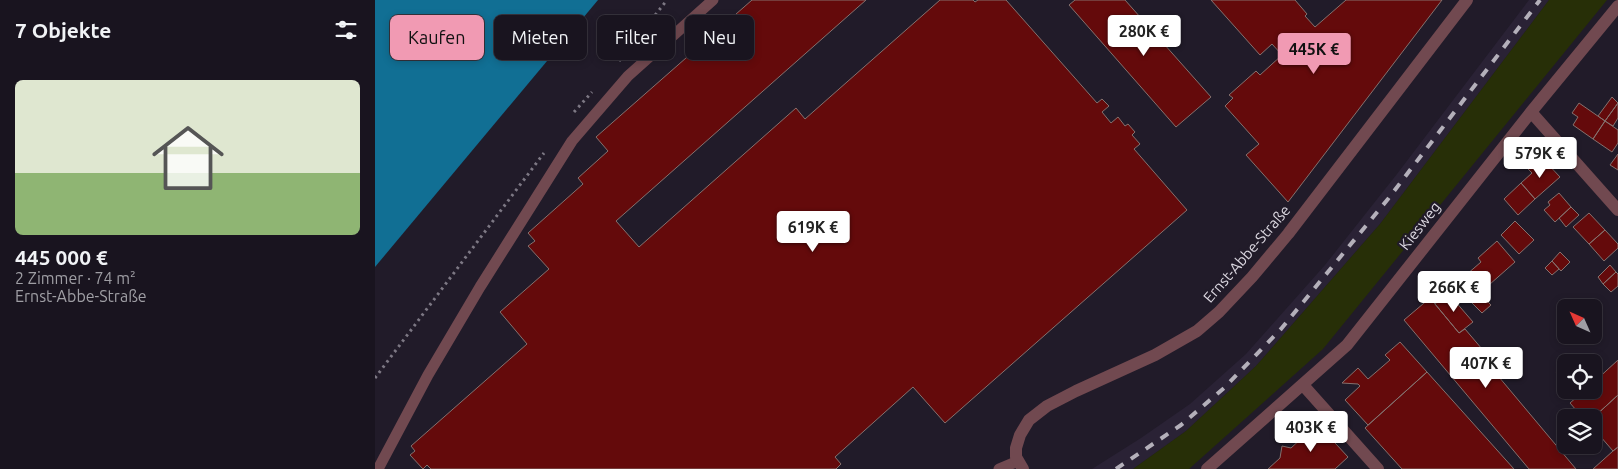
<!DOCTYPE html>
<html lang="de">
<meta charset="utf-8">
<style>
:root{--surface:#19141f;--page:#221d28;--text:#f1f3f6;--muted:#9f9ea4;--line:#37333d;--accent:#f19ab3}
body{margin:0;font-family:Ubuntu,sans-serif;background:var(--page);color:var(--text);height:100vh;display:flex;flex-direction:column;font-size:19px;white-space:nowrap}
*{box-sizing:border-box;margin:0}
p{font-size:16px;color:var(--muted)}
.icon{flex:none;width:28px;height:28px;fill:none;stroke:currentColor;stroke-width:2;stroke-linecap:round;stroke-linejoin:round}
.map{position:relative;flex:1;overflow:hidden}
.side{display:flex;flex-direction:column;background:var(--surface);width:375px}
.side>*{flex:none}
.guide{position:absolute;left:15px;top:15px;width:475px;height:45px;display:flex;gap:10px}
.needle{width:32px;rotate:315deg}
.fabs{position:absolute;left:1182px;top:299px;display:grid;gap:10px}
.fabs a{display:grid;place-items:center;width:45px;height:45px;border-radius:8px;background:var(--surface);box-shadow:0 2px 8px #0003,0 0 0 1px var(--line);font-size:25px}
.price{position:absolute;translate:-50% -42px;padding:0 11px;border-radius:5px;background:#fff;color:#222;font-size:16px;line-height:32px;filter:drop-shadow(0 1px 2px #0008)}
.price::after{content:'';position:absolute;left:50%;top:30px;width:15px;height:11px;margin-left:-8px;background:inherit;clip-path:polygon(0 0,100% 0,50% 100%)}
.price.active{background:var(--accent);color:#111}
ul{padding:0;list-style:none}
li{display:grid;align-content:center;gap:10px;height:265px;padding:0 15px}
li+li{border-top:1px solid var(--line)}
li span{display:grid;place-items:center;height:155px;border-radius:8px;color:#555}
li>.icon{margin-inline-start:auto}
span .icon{width:90px;height:90px;fill:#fffc;stroke-width:1}
li b{font-size:21px}
h2{display:flex;justify-content:space-between;align-items:center;height:60px;padding:0 15px;font-size:21px}
.chip{padding:0 18px;border-radius:8px;background:var(--surface);box-shadow:0 2px 8px #0003,0 0 0 1px var(--line);font-size:18px;line-height:45px}
.chip.active{background:var(--accent);color:#111}
main{display:flex;flex:1;min-height:0}
.map>svg:first-child{display:block}
.built{fill:#2a2235}
.green{fill:#272f07}
.water{fill:#116f94}
.building{fill:#640a0b;stroke:#85716e}
.lines{fill:none;stroke-linecap:round;stroke-linejoin:round}
.path{stroke:#7d7884;stroke-width:3;stroke-dasharray:2.5 4;stroke-linecap:butt}
.lane{stroke:#714950;stroke-width:11}
.street{stroke:#714950;stroke-width:12}
.rail{stroke:#b4b0ba;stroke-width:4;stroke-dasharray:9 9;stroke-linecap:butt}
.labels{text-anchor:middle;stroke-width:4.5;stroke-linejoin:round;paint-order:stroke}
.street-label{font-size:15px;fill:#dbd7e0;stroke:#211b29}
</style>
<main>
<section class="side">
<h2>7 Objekte<svg class="icon" aria-label="filters" viewBox="0 0 24 24"><path d="M4 7h16M4 17h16"/><circle cx="9" cy="7" r="2"/><circle cx="15" cy="17" r="2"/></svg></h2>
<ul>
<li><span style="background:linear-gradient(#dfe7d0 60%,#8fb573 0)"><svg class="icon" aria-label="home" viewBox="0 0 24 24"><path d="M3 11l9-7 9 7M6 9v11h12V9"/></svg></span><div><b>445 000 €</b><p>2 Zimmer · 74 m²</p><p>Ernst-Abbe-Straße</p></div></li>
</ul>
</section>
<div class="map">
<svg width="1243" height="469" viewBox="0 0 1243 469">
<rect width="100%" height="100%" fill="#211b29"/>
<path class="built" d="M 1154,0 L 1174,0 L 1005,224 L 881,366 L 811,431 L 758,469 L 717,469 L 766,438 L 815,404 L 871,354 L 950,265 L 1022,174 Z"/>
<path class="green" d="M 1174,0 L 1232,0 L 948,349 L 814,469 L 758,469 L 811,431 L 881,366 L 1005,224 Z"/>
<path class="water" d="M 0,0 L 223,0 L 0,267 Z"/>
<path class="building" d="M 377,0 L 491,0 L 241,221 L 264,247 L 421,108 L 430,119 L 565,0 L 598,0 L 600,2 L 603,0 L 631,0 L 722,103 L 727,99 L 734,106 L 727,112 L 736,123 L 743,117 L 750,126 L 753,124 L 760,132 L 757,135 L 765,144 L 759,149 L 812,210 L 570,423 L 538,387 L 460,457 L 466,464 L 461,469 L 56,469 L 52,465 L 48,469 L 35,455 L 40,451 L 36,446 L 152,344 L 125,312 L 174,269 L 153,246 L 160,241 L 153,233 L 208,184 L 203,178 L 233,151 L 221,137 Z
M 700,0 L 750,0 L 836,97 L 801,127 L 694,5 Z
M 836,0 L 920,0 L 932,14 L 930,16 L 940,27 L 971,0 L 1067,0 L 913,202 L 871,155 L 884,144 L 850,106 L 858,98 L 854,95 L 881,71 L 885,75 L 907,55 L 897,44 L 885,55 Z
M 1237,97 L 1243,103 L 1230,121 L 1223,116 Z
M 1204,103 L 1230,121 L 1218,139 L 1198,125 L 1203,117 L 1197,113 Z
M 1243,103 L 1243,118 L 1238,126 L 1230,121 Z
M 1230,121 L 1243,130 L 1243,143 L 1237,152 L 1218,139 Z
M 1243,154 L 1243,170 L 1235,165 Z
M 1170,161 L 1185,177 L 1160,199 L 1146,183 L 1157,173 L 1153,169 L 1159,163 L 1163,168 Z
M 1146,183 L 1160,199 L 1143,215 L 1129,199 Z
M 1184,193 L 1196,207 L 1180,222 L 1169,210 L 1175,205 L 1173,202 Z
M 1196,207 L 1204,215 L 1191,227 L 1184,218 Z
M 1214,213 L 1230,230 L 1214,244 L 1198,227 Z
M 1140,221 L 1159,240 L 1144,254 L 1126,235 Z
M 1230,230 L 1243,244 L 1243,248 L 1229,261 L 1214,244 Z
M 1122,241 L 1140,262 L 1106,292 L 1091,275 L 1106,262 L 1103,258 Z
M 1185,252 L 1195,262 L 1186,271 L 1177,261 Z
M 1177,261 L 1184,269 L 1177,275 L 1170,268 Z
M 1235,265 L 1241,272 L 1228,284 L 1223,277 Z
M 1241,272 L 1243,274 L 1243,286 L 1236,292 L 1228,284 Z
M 1073,293 L 1098,322 L 1084,333 L 1060,304 Z
M 1104,293 L 1116,305 L 1107,313 L 1096,302 Z
M 1055,298 L 1084,333 L 1090,329 L 1107,349 L 1103,352 L 1201,469 L 1154,469 L 1029,320 Z
M 1025,342 L 1052,372 L 993,425 L 970,400 L 985,386 L 983,384 L 967,383 L 983,368 L 993,379 L 1015,360 L 1010,355 Z
M 1243,360 L 1243,395 L 1218,418 L 1208,418 L 1195,403 L 1210,390 L 1219,390 L 1219,382 Z
M 1192,361 L 1193,362 L 1191,362 L 1191,383 L 1181,372 Z
M 1052,372 L 1139,469 L 1027,469 L 990,428 Z
M 1243,395 L 1243,447 L 1238,451 L 1219,429 L 1218,418 Z
M 940,426 L 946,432 L 948,430 L 973,457 L 960,469 L 893,469 L 905,458 L 907,446 L 916,448 Z
M 1243,447 L 1243,469 L 1218,469 L 1238,451 Z"/>
<g class="lines">
<path class="path" d="M 244,61 L 292,0
M 199,112 L 217,92
M 0,378 L 169,153"/>
<path class="lane" d="M 3,469 L 53,375 L 105,287 L 197,141 L 253,76 L 338,0
M 624,469 L 643,461"/>
<path class="street" d="M 1156,112 L 1243,210
M 928,385 L 1003,469
M 648,469 L 641,457 L 641,448 L 645,435 L 654,420 L 672,406 L 701,391 L 780,355 L 822,331 L 844,312 L 877,277 L 913,234 L 1092,0
M 832,469 L 972,345 L 1156,112 L 1243,6"/>
<path class="rail" d="M 741,469 L 806,425 L 849,388 L 906,329 L 1013,199 L 1165,0"/>
</g>
<g class="labels">
<g class="street-label">
<text transform="translate(1045 226) rotate(-52)" y="5">Kiesweg</text>
<text transform="translate(872 254) rotate(-49)" y="5">Ernst-Abbe-Straße</text>
</g>
</g>
</svg>
<div class="fabs">
<a><svg class="needle" viewBox="-14 -14 28 28"><path d="M0-13l5 13h-10z" fill="#e53935"/><path d="M0 13l5-13h-10z" fill="#9f9ea4"/></svg></a>
<a><svg class="icon" aria-label="locate" viewBox="0 0 24 24"><circle cx="12" cy="12" r="6"/><path d="M12 2v4M12 18v4M2 12h4M18 12h4"/></svg></a>
<a><svg class="icon" aria-label="layers" viewBox="0 0 24 24"><path d="M12 4l9 5-9 5-9-5zM3 14l9 5 9-5"/></svg></a>
</div>
<b class="price" style="left:769px;top:57px">280K €</b>
<b class="price active" style="left:939px;top:75px">445K €</b>
<b class="price" style="left:1165px;top:179px">579K €</b>
<b class="price" style="left:438px;top:253px">619K €</b>
<b class="price" style="left:1079px;top:313px">266K €</b>
<b class="price" style="left:1111px;top:389px">407K €</b>
<b class="price" style="left:936px;top:453px">403K €</b>
<div class="guide">
<a class="chip active">Kaufen</a>
<a class="chip">Mieten</a>
<a class="chip">Filter</a>
<a class="chip">Neu</a>
</div>
</div>
</main>
